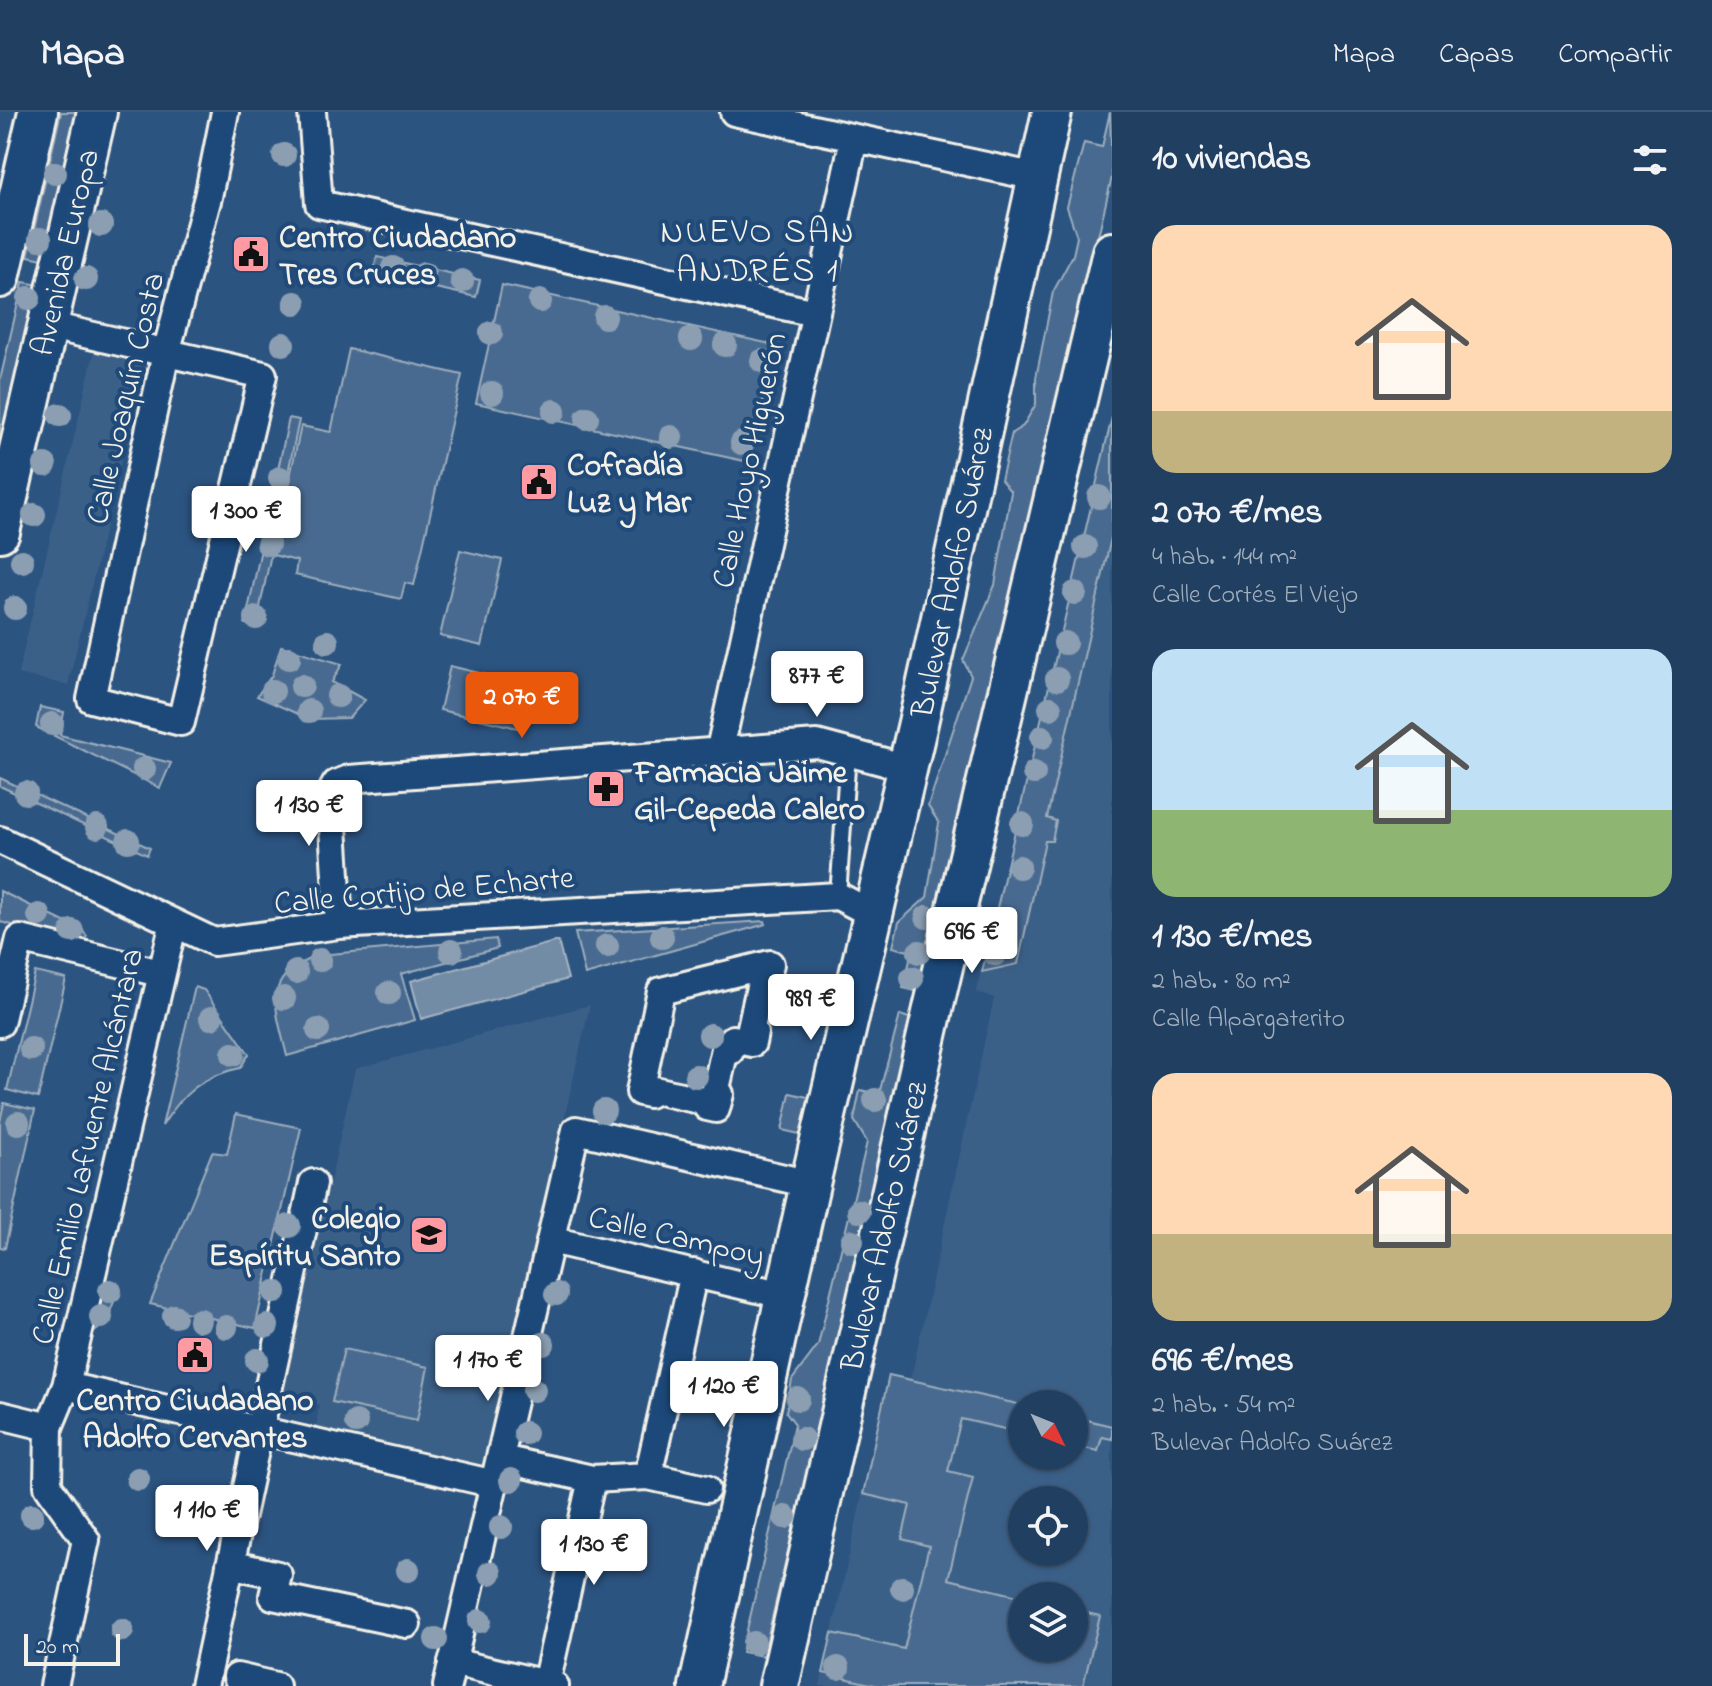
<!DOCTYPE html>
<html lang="es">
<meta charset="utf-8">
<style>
:root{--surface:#213f61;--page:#2d4a6a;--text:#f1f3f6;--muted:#a2afbd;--line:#3e5876;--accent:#ea580c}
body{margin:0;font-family:"Indie Flower",sans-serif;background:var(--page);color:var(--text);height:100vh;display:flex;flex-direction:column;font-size:30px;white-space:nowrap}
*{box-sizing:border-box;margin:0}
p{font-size:26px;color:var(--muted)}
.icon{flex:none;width:44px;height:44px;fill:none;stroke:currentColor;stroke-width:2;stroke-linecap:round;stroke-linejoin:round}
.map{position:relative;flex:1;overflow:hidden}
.sheet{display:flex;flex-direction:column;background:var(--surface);width:600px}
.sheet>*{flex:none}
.needle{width:52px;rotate:133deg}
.tools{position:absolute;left:1008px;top:1278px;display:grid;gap:16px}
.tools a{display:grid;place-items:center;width:80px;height:80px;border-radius:50%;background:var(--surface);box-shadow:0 2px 6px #0004,0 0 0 2px var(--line);font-size:40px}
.scale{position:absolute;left:24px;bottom:20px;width:96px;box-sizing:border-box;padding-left:8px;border:4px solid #f4f1e8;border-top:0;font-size:22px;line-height:28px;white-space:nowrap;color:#f4f1e8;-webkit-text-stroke:6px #1f4a7a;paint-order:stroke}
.price{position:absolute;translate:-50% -68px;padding:0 18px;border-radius:8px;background:#fff;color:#222;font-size:26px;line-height:52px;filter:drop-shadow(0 2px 4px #0008)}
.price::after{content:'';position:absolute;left:50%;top:48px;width:24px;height:18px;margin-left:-12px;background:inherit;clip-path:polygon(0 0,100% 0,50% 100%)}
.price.selected{background:var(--accent);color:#fff}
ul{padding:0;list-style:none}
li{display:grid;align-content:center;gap:16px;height:424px;padding:0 40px}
li span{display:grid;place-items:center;height:248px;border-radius:24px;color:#555}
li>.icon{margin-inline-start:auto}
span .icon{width:144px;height:144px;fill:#fffc;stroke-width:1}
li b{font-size:34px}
h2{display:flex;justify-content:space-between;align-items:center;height:96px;padding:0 40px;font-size:34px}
header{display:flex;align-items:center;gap:48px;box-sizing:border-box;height:112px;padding:0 40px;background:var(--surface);border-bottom:2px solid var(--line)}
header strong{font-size:38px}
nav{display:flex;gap:44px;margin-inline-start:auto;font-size:28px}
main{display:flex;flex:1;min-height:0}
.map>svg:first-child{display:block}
.built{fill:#3b6088;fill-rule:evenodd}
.green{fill:#496b90;stroke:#9eaebc;stroke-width:2}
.water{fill:#738ca6;stroke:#a7b4c0;stroke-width:2}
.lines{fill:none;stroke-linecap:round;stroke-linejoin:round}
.lane-casing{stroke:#f4f1e8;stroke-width:20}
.street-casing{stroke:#f4f1e8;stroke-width:32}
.secondary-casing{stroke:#f4f1e8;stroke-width:44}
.lane{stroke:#1f4a7a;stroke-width:14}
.street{stroke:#1f4a7a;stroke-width:26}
.secondary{stroke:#1f4a7a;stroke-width:38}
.tree{fill:#8c9fb2}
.labels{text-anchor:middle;stroke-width:8;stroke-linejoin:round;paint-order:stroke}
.poi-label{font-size:32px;font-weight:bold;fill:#f4f1e8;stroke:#1f4a7a;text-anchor:start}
.street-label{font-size:32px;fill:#f4f1e8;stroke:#1f4a7a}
.neighbourhood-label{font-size:34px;letter-spacing:2px;fill:#f4f1e8;stroke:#1f4a7a}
</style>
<header>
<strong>Mapa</strong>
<nav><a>Mapa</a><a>Capas</a><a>Compartir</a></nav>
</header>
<main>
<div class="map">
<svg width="1112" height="1574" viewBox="0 0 1112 1574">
<rect width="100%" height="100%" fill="#2c5481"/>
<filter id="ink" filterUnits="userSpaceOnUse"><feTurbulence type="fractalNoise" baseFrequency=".0125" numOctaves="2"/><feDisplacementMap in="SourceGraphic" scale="16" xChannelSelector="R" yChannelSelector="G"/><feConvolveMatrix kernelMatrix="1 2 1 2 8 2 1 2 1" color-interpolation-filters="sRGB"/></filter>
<g filter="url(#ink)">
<path class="built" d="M 94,241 L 144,252 L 68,573 L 18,562 Z
M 1112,305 L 1112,1574 L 820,1574 L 889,1263 L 910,1267 L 914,1252 L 994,886 L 976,880 ZM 1022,1292 L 1074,1292 L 1074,1344 L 1022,1344 ZM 1022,1388 L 1074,1388 L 1074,1440 L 1022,1440 ZM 1022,1484 L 1074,1484 L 1074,1536 L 1022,1536 Z
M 590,893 L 486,1351 L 478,1355 L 316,1318 L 319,1293 L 283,1285 L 355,957 Z"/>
<path class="green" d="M 61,0 L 77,0 L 43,147 L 28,144 Z
M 1110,0 L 1112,65 L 920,880 L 903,876 L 912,840 L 893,835 L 899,810 L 927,785 L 939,711 L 928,694 L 971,564 L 963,548 L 995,473 L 1011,380 L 1001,368 L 1012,321 L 1023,314 L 1036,292 L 1036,266 L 1053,180 L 1073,143 L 1077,125 L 1067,95 L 1084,31 L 1102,35 Z
M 377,145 L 480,168 L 476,185 L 373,162 Z
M 23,170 L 40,173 L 0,344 L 0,268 Z
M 502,173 L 775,233 L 749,350 L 476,291 Z
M 349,237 L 462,263 L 414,473 L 405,471 L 401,487 L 295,463 L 297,449 L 273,443 L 301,314 L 331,320 Z
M 1112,305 L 1112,422 L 1047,706 L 1056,709 L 1052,729 L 1045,729 L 1018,852 L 982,860 Z
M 289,306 L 299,308 L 256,514 L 245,512 Z
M 460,438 L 502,448 L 482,534 L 440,524 Z
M 281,534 L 342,552 L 332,570 L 365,588 L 349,606 L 309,607 L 257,584 L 272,563 Z
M 450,554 L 533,574 L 522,617 L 440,598 Z
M 40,595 L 64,600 L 60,623 L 171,651 L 160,676 L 36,615 Z
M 0,666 L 150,736 L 147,743 L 0,674 Z
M 0,779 L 83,819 L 87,824 L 83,830 L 0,810 Z
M 765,809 L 766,812 L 585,863 L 575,821 Z
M 496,827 L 498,836 L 401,862 L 415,908 L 287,944 C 275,893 260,865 319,843 Z
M 35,860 L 66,867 L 38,986 L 7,978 Z
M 195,875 L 204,878 L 249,942 L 240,956 C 202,964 182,982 162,1014 Z
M 900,903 L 915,908 L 763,1544 L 742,1540 L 795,1312 L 786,1300 L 792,1268 L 818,1233 L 867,1030 L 854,1008 L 860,978 L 879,982 Z
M 790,981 L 817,987 L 808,1024 L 782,1018 Z
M 4,991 L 35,998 L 5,1136 L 0,1135 L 0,1010 Z
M 236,1002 L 301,1016 L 255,1216 L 150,1192 L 212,1040 L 227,1042 Z
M 105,1172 L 119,1176 L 106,1211 L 92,1222 Z
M 344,1237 L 428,1255 L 417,1308 L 332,1290 Z
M 889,1263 L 1022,1293 L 1022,1321 L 961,1307 L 948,1359 L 973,1365 L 948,1467 L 1022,1485 L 1022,1536 L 1074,1536 L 1074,1498 L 1100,1504 L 1083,1574 L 879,1574 L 823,1561 L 832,1521 L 904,1537 L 929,1434 L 902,1427 L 910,1393 L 863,1382 Z
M 1074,1305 L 1112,1314 L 1112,1327 L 1102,1325 L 1098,1339 L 1074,1334 Z"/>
<path class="water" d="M 558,829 L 568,867 L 421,907 L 411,869 Z"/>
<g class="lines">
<defs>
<path id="lane" d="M 838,784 L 848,642"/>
<path id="street" d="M 312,0 L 319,92 L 815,201
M 734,0 L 1037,65
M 46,213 L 263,263 L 181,610 L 91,587 L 166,241 L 208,85 L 225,0
M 720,637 L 854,27
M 0,728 L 214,830 L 339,813 L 838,784 L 872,802
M 339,813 L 331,681 L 336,672 L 349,667 L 817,632 L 907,656
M 770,852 L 767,863 L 763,862 L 750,920 L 754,921 L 752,931 L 733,927 L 730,939 L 725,937 L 715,981 L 720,982 L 716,997 L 707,995 L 708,990 L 650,977 L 649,982 L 640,980 L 661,879 Z
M 0,911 L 20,827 L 160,861
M 551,1128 L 787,1184
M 66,1274 L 495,1372
M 0,1303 L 49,1315
M 501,1347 L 592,1367 L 648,1364 L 706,1377
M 648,1364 L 694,1161
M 230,1452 L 278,1463 L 273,1484 L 407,1512
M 452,1550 L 555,1574
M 237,1565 L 276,1574
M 546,1572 L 592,1367
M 54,1574 L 86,1428 L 48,1374 L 49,1315 L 66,1274 L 173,814
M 204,1574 L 313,1071
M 447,1574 L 576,1018 L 810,1072"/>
<path id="secondary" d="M 0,166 L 38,0
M 0,420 L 97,0
M 699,1574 L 810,1072 L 918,611 L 1052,0
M 779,1574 L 933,897 L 1112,140"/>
</defs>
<use href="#lane" class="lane-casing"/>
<use href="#street" class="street-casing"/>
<use href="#secondary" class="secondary-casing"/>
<use href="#lane" class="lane"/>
<use href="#street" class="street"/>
<use href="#secondary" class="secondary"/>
</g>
<g class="tree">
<circle cx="284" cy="43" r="12"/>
<circle cx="55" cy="61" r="12"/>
<circle cx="101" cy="113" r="12"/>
<circle cx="40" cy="127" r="12"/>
<circle cx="393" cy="156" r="12"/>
<circle cx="424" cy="162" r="12"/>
<circle cx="86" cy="167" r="12"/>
<circle cx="462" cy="169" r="12"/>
<circle cx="29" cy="186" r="12"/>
<circle cx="540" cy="189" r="12"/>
<circle cx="295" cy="191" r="12"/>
<circle cx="605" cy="205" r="12"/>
<circle cx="491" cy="221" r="12"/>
<circle cx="691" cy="227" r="12"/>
<circle cx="283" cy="232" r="12"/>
<circle cx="725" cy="233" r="12"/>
<circle cx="762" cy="249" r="12"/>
<circle cx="492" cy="281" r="12"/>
<circle cx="554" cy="299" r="12"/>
<circle cx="60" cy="303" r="12"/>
<circle cx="587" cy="306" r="12"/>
<circle cx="671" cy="325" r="12"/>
<circle cx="742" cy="331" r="12"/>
<circle cx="45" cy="353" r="12"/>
<circle cx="280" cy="366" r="12"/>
<circle cx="1099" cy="385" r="12"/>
<circle cx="34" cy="403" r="12"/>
<circle cx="268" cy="432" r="12"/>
<circle cx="1085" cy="435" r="12"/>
<circle cx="22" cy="449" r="12"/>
<circle cx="1075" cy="481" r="12"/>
<circle cx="15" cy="496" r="12"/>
<circle cx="256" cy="506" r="12"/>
<circle cx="327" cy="530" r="12"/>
<circle cx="1065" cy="531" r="12"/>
<circle cx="289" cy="546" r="12"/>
<circle cx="1057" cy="567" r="12"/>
<circle cx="302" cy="574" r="12"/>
<circle cx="273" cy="579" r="12"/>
<circle cx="338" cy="584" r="12"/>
<circle cx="1050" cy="596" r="12"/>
<circle cx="309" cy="599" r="12"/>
<circle cx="52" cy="612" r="12"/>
<circle cx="1042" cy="625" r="12"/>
<circle cx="144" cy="657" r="12"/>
<circle cx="1034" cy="661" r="12"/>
<circle cx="26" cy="681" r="12"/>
<circle cx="1022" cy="712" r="12"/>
<circle cx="97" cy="715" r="12"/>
<circle cx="128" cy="729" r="12"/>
<circle cx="1019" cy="755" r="12"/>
<circle cx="39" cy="803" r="12"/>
<circle cx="927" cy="805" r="12"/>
<circle cx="72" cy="819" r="12"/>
<circle cx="662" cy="825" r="12"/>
<circle cx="607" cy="834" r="12"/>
<circle cx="451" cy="839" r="12"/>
<circle cx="919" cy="840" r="12"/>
<circle cx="995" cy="842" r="12"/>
<circle cx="320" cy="848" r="12"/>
<circle cx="296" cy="860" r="12"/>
<circle cx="912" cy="866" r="12"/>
<circle cx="389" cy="881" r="12"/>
<circle cx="284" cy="886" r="12"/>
<circle cx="211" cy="906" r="12"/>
<circle cx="318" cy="918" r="12"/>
<circle cx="710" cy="923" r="12"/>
<circle cx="31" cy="937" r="12"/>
<circle cx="233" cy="942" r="12"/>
<circle cx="696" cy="964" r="12"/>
<circle cx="875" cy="988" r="12"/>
<circle cx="604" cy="999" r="12"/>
<circle cx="18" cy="1011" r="12"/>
<circle cx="859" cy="1099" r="12"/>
<circle cx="289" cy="1114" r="12"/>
<circle cx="852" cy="1129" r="12"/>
<circle cx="282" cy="1146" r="12"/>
<circle cx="110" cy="1179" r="12"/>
<circle cx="275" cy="1180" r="12"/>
<circle cx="556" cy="1182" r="12"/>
<circle cx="174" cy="1204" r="12"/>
<circle cx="101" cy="1205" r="12"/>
<circle cx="200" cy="1208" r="12"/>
<circle cx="267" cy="1214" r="12"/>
<circle cx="226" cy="1215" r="12"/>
<circle cx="543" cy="1232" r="12"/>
<circle cx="257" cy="1248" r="12"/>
<circle cx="534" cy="1278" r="12"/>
<circle cx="798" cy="1287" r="12"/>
<circle cx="356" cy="1310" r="12"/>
<circle cx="525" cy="1321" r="12"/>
<circle cx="802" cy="1327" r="12"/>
<circle cx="138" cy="1367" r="12"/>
<circle cx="511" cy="1368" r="12"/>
<circle cx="32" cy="1403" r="12"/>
<circle cx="785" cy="1405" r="12"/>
<circle cx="501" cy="1415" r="12"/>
<circle cx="408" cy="1458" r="12"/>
<circle cx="490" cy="1461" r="12"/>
<circle cx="902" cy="1476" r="12"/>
<circle cx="480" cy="1509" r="12"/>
<circle cx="122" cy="1518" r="12"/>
<circle cx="436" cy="1527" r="12"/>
<circle cx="754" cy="1531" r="12"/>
<circle cx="838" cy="1556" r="12"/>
</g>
</g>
<defs>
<symbol id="civic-square" viewBox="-11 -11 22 22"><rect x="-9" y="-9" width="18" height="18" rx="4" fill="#ff9aa2" stroke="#1f4a7a"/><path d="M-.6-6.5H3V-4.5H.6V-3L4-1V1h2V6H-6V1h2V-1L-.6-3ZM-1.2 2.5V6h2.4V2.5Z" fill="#111"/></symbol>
<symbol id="pharmacy-square" viewBox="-11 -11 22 22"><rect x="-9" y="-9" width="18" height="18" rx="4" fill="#ff9aa2" stroke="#1f4a7a"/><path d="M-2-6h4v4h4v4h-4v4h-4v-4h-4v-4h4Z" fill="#111"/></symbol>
<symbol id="school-square" viewBox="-11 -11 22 22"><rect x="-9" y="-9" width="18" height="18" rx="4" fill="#ff9aa2" stroke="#1f4a7a"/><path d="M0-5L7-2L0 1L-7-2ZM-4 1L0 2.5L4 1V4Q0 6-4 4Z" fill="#111"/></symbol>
</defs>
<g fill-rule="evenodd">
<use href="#civic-square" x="229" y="120" width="44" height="44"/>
<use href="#civic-square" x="517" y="348" width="44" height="44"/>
<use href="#pharmacy-square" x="584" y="655" width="44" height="44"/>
<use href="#school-square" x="407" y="1101" width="44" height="44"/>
<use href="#civic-square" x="173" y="1221" width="44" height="44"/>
</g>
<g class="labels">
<g class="poi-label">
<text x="279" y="135">Centro Ciudadano<tspan x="279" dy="37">Tres Cruces</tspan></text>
<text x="567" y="363">Cofradía<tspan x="567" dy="37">Luz y Mar</tspan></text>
<text x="634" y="670">Farmacia Jaime<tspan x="634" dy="37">Gil-Cepeda Calero</tspan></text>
<text x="401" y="1116" text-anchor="end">Colegio<tspan x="401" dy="37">Espíritu Santo</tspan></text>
<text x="195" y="1298" text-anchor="middle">Centro Ciudadano<tspan x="195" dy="37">Adolfo Cervantes</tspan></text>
</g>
<g class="street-label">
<text transform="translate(64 140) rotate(-77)" y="11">Avenida Europa</text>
<text transform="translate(124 286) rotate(-77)" y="11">Calle Joaquín Costa</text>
<text transform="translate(748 348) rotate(-78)" y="11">Calle Hoyo Higuerón</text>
<text transform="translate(951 460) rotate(-78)" y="11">Bulevar Adolfo Suárez</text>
<text transform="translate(424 777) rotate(-5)" y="11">Calle Cortijo de Echarte</text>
<text transform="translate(86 1034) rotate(-77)" y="11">Calle Emilio Lafuente Alcántara</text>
<text transform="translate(883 1114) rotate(-77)" y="11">Bulevar Adolfo Suárez</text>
<text transform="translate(677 1123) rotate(13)" y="11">Calle Campoy</text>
</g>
<g class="neighbourhood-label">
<text x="758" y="130">NUEVO SAN<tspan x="758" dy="39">ANDRÉS 1</tspan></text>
</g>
</g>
</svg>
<div class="tools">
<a><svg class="needle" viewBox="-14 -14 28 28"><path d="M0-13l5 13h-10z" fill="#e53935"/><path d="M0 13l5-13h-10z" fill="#a2afbd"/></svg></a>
<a><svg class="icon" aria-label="locate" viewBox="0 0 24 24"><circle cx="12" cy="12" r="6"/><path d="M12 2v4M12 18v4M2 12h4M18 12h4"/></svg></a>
<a><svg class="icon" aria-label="layers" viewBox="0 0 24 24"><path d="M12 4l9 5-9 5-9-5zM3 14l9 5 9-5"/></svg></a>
</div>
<div class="scale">20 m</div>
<b class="price" style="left:246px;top:442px">1 300 €</b>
<b class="price" style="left:817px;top:607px">877 €</b>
<b class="price selected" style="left:522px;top:628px">2 070 €</b>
<b class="price" style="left:309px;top:736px">1 130 €</b>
<b class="price" style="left:972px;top:863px">696 €</b>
<b class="price" style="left:811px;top:930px">989 €</b>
<b class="price" style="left:488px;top:1291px">1 170 €</b>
<b class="price" style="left:724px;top:1317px">1 120 €</b>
<b class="price" style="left:207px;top:1441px">1 110 €</b>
<b class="price" style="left:594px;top:1475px">1 130 €</b>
</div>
<section class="sheet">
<h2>10 viviendas<svg class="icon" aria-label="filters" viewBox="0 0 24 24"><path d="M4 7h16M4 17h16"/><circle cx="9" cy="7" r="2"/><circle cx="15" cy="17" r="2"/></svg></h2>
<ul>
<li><span style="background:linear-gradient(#ffd9b3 75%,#c2b280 0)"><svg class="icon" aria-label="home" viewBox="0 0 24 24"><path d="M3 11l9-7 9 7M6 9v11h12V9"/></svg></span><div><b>2 070 €/mes</b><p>4 hab. · 144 m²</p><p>Calle Cortés El Viejo</p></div></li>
<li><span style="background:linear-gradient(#bfe0f5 65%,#8fb573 0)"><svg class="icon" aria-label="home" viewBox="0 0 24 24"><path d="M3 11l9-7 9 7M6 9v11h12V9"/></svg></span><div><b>1 130 €/mes</b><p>2 hab. · 80 m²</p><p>Calle Alpargaterito</p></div></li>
<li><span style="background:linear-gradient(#ffd9b3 65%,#c2b280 0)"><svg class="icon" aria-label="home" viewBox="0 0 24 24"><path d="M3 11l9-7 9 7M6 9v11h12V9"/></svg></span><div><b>696 €/mes</b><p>2 hab. · 54 m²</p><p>Bulevar Adolfo Suárez</p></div></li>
</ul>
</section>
</main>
